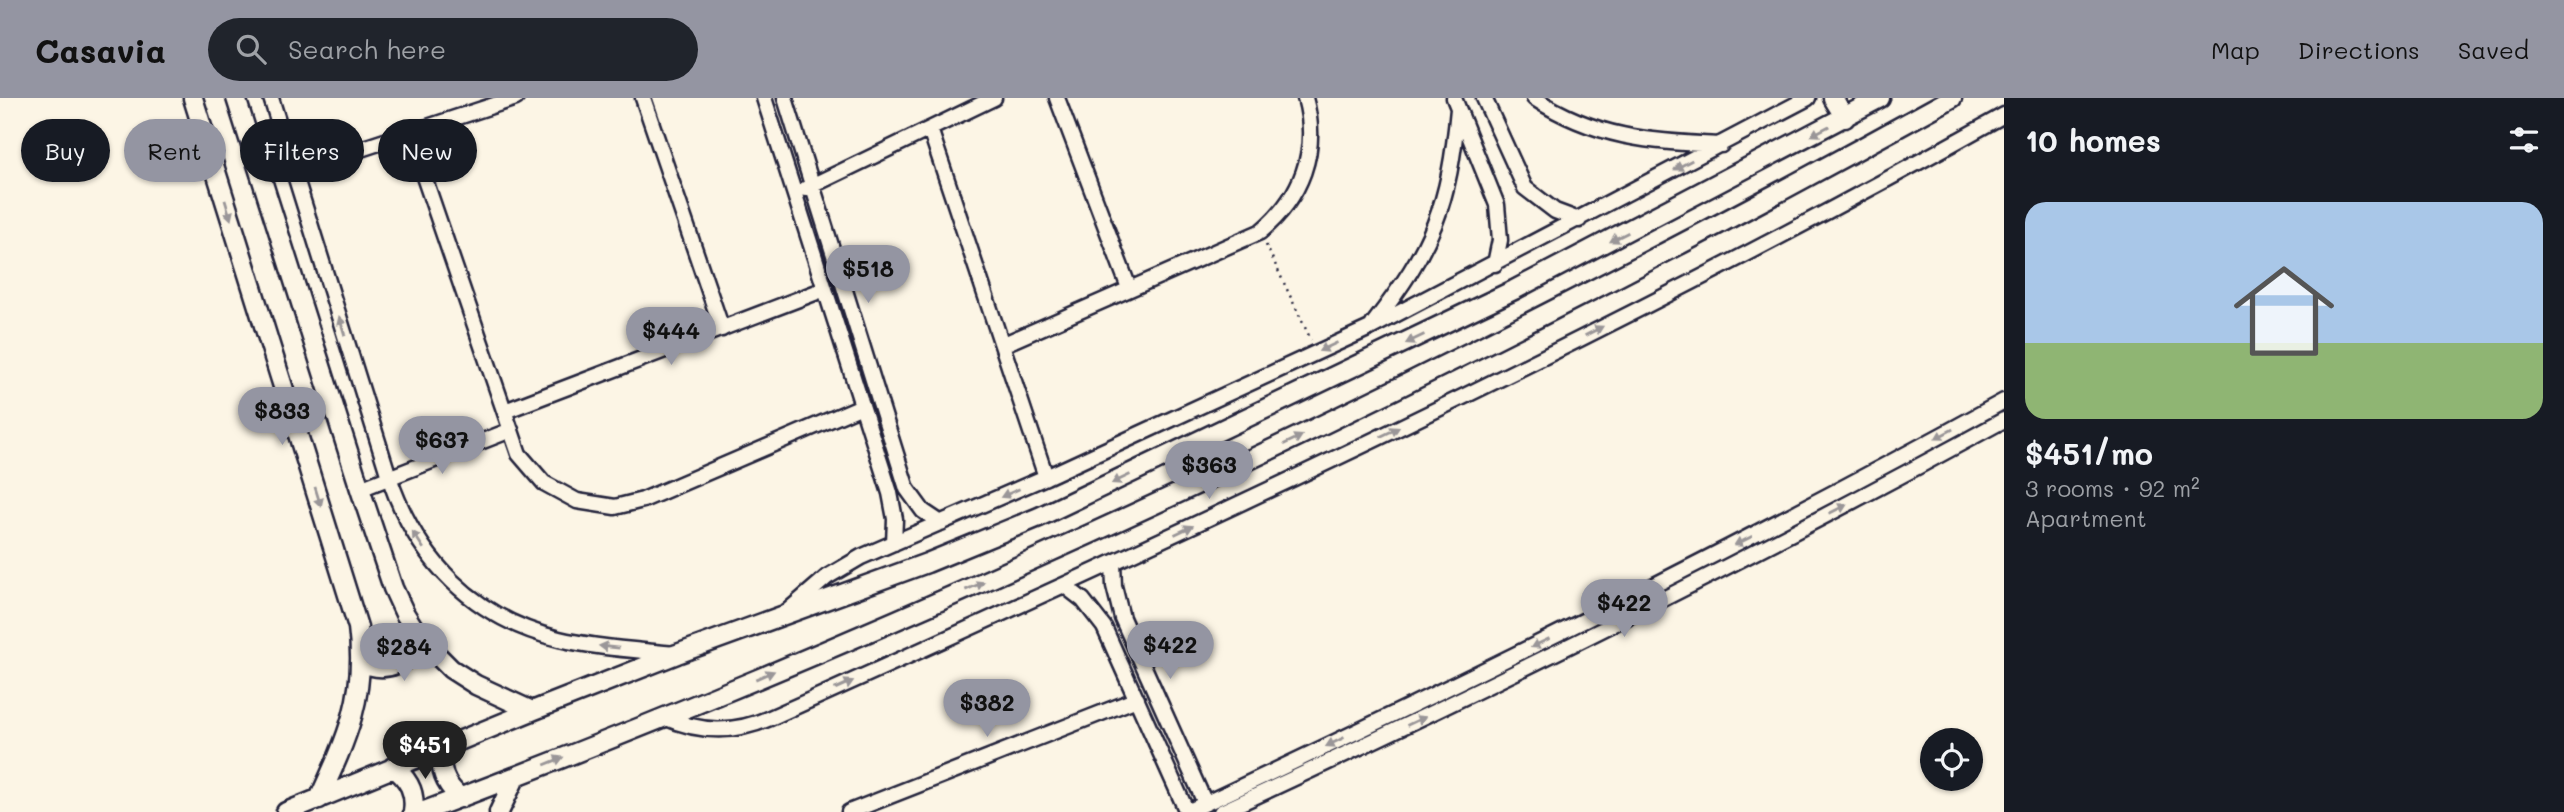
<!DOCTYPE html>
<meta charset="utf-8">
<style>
:root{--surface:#171b24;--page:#20242c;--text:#f1f3f6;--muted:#9ea1a6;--line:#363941;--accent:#9495a2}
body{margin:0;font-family:Mali,sans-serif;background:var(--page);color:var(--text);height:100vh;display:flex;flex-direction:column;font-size:26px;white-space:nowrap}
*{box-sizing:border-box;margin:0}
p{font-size:23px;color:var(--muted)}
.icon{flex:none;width:38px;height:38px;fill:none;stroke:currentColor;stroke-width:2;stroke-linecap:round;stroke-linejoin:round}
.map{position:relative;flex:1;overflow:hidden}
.sheet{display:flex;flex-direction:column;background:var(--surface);width:560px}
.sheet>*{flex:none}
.guide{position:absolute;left:21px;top:21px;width:665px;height:63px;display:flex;gap:14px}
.tools{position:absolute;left:1920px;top:630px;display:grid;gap:14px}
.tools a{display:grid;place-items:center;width:63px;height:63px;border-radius:50%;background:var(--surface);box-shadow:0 2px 5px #0004;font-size:35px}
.price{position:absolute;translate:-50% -60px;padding:0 16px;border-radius:24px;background:var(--accent);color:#111;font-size:23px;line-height:46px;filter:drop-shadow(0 2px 4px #0008)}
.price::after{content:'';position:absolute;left:50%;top:42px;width:21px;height:16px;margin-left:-10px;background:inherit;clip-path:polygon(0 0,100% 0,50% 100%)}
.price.on{background:#222;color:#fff}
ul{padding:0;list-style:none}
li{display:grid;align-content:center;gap:14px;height:371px;padding:0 21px}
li+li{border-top:2px solid var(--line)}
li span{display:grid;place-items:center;height:217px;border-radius:21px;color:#555}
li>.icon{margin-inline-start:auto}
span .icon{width:126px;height:126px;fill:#fffc;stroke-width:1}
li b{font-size:30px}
h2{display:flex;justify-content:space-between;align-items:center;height:84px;padding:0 21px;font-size:30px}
.chip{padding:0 24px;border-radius:32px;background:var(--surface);box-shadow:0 2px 5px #0004;font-size:24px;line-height:63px}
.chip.on{background:var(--accent);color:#111}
header{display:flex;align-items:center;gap:42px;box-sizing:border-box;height:98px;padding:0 35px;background:var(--accent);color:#111}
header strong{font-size:33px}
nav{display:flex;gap:38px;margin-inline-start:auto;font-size:24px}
.search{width:490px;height:63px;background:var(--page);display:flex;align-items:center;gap:18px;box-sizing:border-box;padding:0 24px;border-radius:38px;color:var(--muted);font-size:26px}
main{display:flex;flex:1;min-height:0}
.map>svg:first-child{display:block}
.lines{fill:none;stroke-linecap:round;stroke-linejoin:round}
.minor-casing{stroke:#22223b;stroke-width:19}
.tertiary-casing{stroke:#22223b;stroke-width:23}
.path{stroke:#22223b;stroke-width:2.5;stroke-dasharray:2 5;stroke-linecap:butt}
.minor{stroke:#fcf5e5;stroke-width:14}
.tertiary{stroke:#fcf5e5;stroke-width:18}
.oneway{fill:#9a9698}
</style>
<header>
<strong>Casavia</strong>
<div class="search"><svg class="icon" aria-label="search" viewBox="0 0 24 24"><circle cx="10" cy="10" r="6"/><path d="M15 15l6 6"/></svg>Search here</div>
<nav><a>Map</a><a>Directions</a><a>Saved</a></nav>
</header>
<main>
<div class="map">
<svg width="2004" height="714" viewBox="0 0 2004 714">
<rect width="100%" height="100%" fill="#fcf5e5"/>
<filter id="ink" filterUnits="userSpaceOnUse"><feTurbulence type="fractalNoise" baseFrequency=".0143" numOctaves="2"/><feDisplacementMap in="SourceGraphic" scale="14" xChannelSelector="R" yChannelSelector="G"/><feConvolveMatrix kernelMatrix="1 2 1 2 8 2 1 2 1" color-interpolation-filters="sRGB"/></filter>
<g filter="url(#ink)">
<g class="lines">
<defs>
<path id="minor" d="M 271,0 L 389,379 C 417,462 473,520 559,541 C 597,550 637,552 675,556
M 643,0 L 722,231
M 764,0 L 890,395 L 895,421 L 894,445
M 785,0 L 907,391 L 923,413 L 941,425
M 1057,0 L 1129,190
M 1454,0 L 1497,107 L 1500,142 L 1495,166
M 1484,0 L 1525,90 L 1555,113 L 1579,122
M 1534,0 C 1595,40 1650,44 1721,47
M 930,31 L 1046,379
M 409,35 L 519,356 L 544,385 L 577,403 L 615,409 L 643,402 L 862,308
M 321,64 L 516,0
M 805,91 L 994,0
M 1373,226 C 1433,149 1449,108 1458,11
M 1002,247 L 1260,134 C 1301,100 1320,53 1305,0
M 505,313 L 825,191
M 360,391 L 511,332
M 1113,465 L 1114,488 L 1122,520 L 1205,705
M 1065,488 L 1083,502 L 1104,529 L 1187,714
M 783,517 L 827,479 L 861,459 L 1046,379 L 1370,230 L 1808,0
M 664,619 C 700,635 734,636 770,620 C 1188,433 1604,241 2004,17
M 849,714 L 1137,601
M 1187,714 C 1463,585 1737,450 2004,303
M 1221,714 C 1486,592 1748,462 2004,322"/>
<path id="tertiary" d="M 193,0 L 358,529 C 367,597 347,640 319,701
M 236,0 L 360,391 L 393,490 L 405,516 L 420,540 L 451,571 L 476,587 L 532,613
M 1833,0 L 1845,20
M 361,564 C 385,576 411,566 420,540
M 443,649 C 438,670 444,686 461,700
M 393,669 C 409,681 416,695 413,714
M 286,714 L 532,613 L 677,556 L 927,465 L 1039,419 L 1514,192 L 1880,0
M 422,714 C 950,516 1459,273 1952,0
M 499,714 L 516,678"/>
</defs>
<use href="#minor" class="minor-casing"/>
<use href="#tertiary" class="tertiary-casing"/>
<path class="path" d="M 1266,147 L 1311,242"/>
<use href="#minor" class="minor"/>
<use href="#tertiary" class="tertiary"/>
</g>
<defs><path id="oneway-solid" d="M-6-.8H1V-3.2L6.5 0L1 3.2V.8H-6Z" transform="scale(1.75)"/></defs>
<g class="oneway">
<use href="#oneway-solid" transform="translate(1820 33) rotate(152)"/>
<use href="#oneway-solid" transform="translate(1683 67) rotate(152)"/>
<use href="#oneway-solid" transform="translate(228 112) rotate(73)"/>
<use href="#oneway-solid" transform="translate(1619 139) rotate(153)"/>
<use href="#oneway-solid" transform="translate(342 228) rotate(-107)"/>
<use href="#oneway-solid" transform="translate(1594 233) rotate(-27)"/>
<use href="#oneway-solid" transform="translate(1415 241) rotate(154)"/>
<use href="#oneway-solid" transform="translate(1328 249) rotate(155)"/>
<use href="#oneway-solid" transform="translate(1390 334) rotate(-26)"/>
<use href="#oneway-solid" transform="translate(1944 336) rotate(151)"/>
<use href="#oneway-solid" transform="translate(1293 342) rotate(-26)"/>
<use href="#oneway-solid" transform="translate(1121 381) rotate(154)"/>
<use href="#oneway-solid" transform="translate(1010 395) rotate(156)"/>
<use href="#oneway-solid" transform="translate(318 399) rotate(73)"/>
<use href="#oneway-solid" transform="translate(1838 411) rotate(-27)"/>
<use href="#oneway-solid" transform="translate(1184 432) rotate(-25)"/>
<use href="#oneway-solid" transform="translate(418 442) rotate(-123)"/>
<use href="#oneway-solid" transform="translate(1743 443) rotate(153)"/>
<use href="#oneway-solid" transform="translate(975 488) rotate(-23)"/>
<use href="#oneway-solid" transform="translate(1540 545) rotate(154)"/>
<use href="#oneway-solid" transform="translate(609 549) rotate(-174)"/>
<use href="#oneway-solid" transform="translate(765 577) rotate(-23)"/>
<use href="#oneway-solid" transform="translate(844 587) rotate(-24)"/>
<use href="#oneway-solid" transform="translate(1416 623) rotate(-25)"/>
<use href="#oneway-solid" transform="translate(1335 644) rotate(154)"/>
<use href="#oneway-solid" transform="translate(554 663) rotate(-22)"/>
</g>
</g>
</svg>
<div class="tools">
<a><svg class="icon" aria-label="locate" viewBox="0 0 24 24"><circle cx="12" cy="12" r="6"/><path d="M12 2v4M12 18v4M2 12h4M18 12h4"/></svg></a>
</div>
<b class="price" style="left:868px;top:207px">$518</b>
<b class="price" style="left:671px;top:269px">$444</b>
<b class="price" style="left:282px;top:349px">$833</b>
<b class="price" style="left:442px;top:378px">$637</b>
<b class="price" style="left:1209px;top:403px">$363</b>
<b class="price" style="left:1624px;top:541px">$422</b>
<b class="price" style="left:1170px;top:583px">$422</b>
<b class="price" style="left:404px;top:585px">$284</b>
<b class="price" style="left:987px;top:641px">$382</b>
<b class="price on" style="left:425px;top:683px">$451</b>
<div class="guide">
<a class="chip">Buy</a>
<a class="chip on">Rent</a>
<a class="chip">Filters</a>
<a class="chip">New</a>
</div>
</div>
<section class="sheet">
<h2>10 homes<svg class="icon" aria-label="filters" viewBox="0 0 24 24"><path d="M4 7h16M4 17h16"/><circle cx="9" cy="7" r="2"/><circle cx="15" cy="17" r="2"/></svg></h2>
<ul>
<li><span style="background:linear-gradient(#a9c7e8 65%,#8fb573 0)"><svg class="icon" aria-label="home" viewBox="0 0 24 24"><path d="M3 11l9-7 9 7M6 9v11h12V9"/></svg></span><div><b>$451/mo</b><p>3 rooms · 92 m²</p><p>Apartment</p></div></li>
</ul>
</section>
</main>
